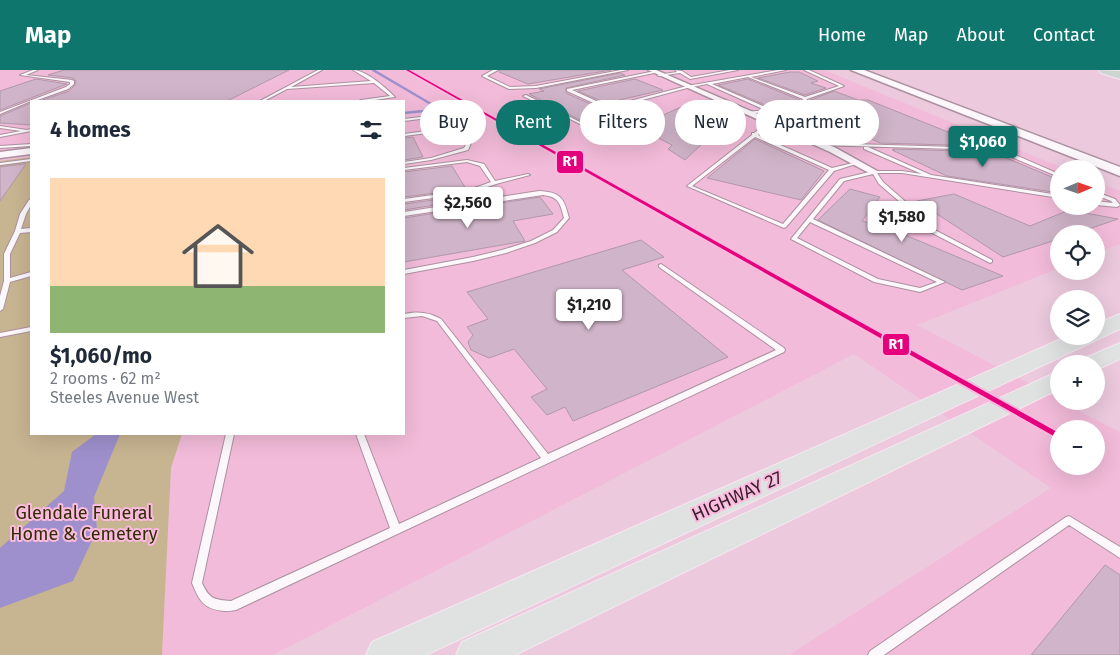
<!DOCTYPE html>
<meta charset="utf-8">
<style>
:root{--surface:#fff;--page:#f6f6f7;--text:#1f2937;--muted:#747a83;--accent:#0f766e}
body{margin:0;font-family:"Fira Sans",sans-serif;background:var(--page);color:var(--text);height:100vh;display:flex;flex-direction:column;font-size:19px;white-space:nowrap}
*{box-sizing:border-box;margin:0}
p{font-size:16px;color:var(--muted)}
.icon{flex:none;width:28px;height:28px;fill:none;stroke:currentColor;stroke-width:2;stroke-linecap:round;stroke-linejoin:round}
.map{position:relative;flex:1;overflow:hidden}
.side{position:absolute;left:30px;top:30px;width:375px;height:335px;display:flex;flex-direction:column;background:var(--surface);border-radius:0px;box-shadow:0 5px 20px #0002}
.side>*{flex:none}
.hud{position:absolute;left:420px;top:30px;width:475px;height:45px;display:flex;gap:10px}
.needle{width:32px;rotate:88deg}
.fabs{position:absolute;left:1050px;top:90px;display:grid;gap:10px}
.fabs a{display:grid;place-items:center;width:55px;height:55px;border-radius:50%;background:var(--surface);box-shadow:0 5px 20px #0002;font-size:25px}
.price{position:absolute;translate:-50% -42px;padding:0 11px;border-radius:5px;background:#fff;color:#222;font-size:16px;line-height:32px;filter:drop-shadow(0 1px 2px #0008)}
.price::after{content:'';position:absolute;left:50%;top:30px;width:15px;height:11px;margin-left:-8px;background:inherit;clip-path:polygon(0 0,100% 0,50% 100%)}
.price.on{background:var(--accent);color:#fff}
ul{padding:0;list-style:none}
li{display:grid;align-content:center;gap:10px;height:265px;padding:0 20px}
li span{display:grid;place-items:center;height:155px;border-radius:0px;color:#555}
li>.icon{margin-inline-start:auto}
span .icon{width:90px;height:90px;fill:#fffc;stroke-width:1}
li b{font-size:21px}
h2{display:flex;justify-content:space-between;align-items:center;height:60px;padding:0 20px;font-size:21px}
.pill{padding:0 18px;border-radius:22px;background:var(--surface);box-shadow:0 5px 20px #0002;font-size:18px;line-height:45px}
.pill.on{background:var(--accent);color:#fff}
header{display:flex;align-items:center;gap:30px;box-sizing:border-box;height:70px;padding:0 25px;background:var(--accent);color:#fff}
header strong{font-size:24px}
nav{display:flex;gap:28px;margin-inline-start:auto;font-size:18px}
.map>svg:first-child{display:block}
.built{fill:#f2bbd9;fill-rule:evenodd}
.green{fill:#c7b491}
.water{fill:#9e90cc}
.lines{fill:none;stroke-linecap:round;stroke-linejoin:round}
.stream{stroke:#9e90cc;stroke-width:2.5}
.building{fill:#d0b4c9;stroke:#b098a9}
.lane-casing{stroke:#ac91a0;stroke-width:2}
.street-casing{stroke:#ac91a0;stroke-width:3}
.secondary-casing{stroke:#ac91a0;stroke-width:3}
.primary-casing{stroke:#f6e7f0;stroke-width:2}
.highway-casing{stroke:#f6e7f0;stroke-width:2}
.lane{fill:#fcf7fa;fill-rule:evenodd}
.street{fill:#fcf7fa;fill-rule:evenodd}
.secondary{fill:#fcf7fa;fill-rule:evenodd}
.primary{fill:#e0e2e2;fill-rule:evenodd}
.highway{fill:#cdd5d3;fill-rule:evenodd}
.rail-1-casing{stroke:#fbbade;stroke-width:4}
.rail-1{fill:#e5007d;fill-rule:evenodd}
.labels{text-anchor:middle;stroke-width:4;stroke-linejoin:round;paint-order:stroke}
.near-street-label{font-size:18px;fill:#371f2c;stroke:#fbbade}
.near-park-label{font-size:18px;fill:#312e05;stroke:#fbbade}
.line-badge{stroke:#fbbade;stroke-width:2}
.badge-label{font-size:14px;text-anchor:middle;font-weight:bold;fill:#fff}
</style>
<header>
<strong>Map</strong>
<nav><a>Home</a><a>Map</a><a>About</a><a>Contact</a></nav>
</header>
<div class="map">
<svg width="1120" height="585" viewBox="0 0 1120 585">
<rect width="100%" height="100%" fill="#ecc9dd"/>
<path class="built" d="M 0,0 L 824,0 L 1065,99 L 1059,99 L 1059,136 L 1096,136 L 1096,111 L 1120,121 L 1120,174 L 1096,183 L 1096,164 L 1059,164 L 1059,198 L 917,255 L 1059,329 L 1059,331 L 1120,362 L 1120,585 L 789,585 L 1051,418 L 854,284 L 273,585 L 162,585 L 171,398 L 182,364 L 404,364 L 404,31 L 31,31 L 31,87 L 0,91 ZM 1059,359 L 1096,359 L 1096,396 L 1059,396 Z"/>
<path class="green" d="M 31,87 L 31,364 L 182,364 L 171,398 L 162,585 L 0,585 L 0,91 Z"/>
<path class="water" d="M 96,364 L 120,364 L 94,427 L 97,460 L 73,511 L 0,538 L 0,478 L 64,421 L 72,382 Z"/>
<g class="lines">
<path class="stream" d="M 373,0 L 431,34 L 424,41 L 404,43"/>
</g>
<path class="building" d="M 64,0 L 289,0 L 227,31 L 40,31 L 69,21 L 75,15 L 76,11 L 73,8 L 48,5 Z
M 500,0 L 611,0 L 528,14 L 499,2 Z
M 790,2 L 799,2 L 818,11 L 811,13 L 826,18 L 805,25 L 758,8 Z
M 620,3 L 625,5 L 566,18 L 566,23 L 595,36 L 590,37 L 605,44 L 580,50 L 529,24 L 544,21 L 539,19 Z
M 36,9 L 67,14 L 0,40 L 0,21 Z
M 635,9 L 663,20 L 606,33 L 578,21 Z
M 748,9 L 800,30 L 770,37 L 718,15 Z
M 834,21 L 858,30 L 868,30 L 983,76 L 880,73 L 842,55 L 821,62 L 795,52 L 800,50 L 779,41 L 805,35 L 808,31 Z
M 31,33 L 31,55 L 0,53 L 0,46 Z
M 681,37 L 721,56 L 685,90 L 668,79 L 672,75 L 637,57 Z
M 413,67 L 423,87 L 404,90 L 404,68 Z
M 755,69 L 824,101 L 801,130 L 707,108 Z
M 893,79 L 992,82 L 1059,110 L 1059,123 L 947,106 L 892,80 L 895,80 Z
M 24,94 L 26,94 L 0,131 L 0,97 Z
M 452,96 L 466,119 L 404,127 L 404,102 Z
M 850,119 L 880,127 L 862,151 L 893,160 L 1003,206 L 962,220 L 818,150 Z
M 954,124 L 1030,156 L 1069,140 L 1118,149 L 1074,164 L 1059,164 L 1059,169 L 1003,187 L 917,131 Z
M 470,125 L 472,129 L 404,140 L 404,134 Z
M 540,127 L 553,144 L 513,151 L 525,171 L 404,192 L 404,148 Z
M 641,170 L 664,187 L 622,200 L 728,287 L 573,351 L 565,337 L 547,345 L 531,327 L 547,319 L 514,279 L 489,288 L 471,280 L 468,272 L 473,265 L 467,257 L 488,249 L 467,222 Z
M 1105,495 L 1120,505 L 1120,585 L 1031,585 Z"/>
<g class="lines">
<defs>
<path id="lane" d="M 33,0 L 38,0 L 26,5 L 72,10 L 74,11 L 74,14 L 68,19 L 35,31 L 31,31 L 0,44 L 0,42 L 66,17 L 70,14 L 70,12 L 20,5 Z
M 318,0 L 322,0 L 291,17 L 371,11 L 353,0 C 366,0 386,18 395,27 L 368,31 L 359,31 L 361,30 L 390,26 L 374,13 L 287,19 L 264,31 L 260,31 Z
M 493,0 L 498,0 L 487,6 L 510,17 L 536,16 L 621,0 L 628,0 L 536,18 L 509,19 L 482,6 Z
M 675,0 L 682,1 L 691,7 L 730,0 L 738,0 L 690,9 L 680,3 L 659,6 L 657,5 L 677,2 Z
M 778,0 L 786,0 L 751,7 L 805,27 L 839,16 L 804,0 L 809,0 L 844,16 L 807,29 L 805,33 L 777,40 L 749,44 L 748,42 L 765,40 L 707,14 L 687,18 L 624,35 L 607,48 L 580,54 L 523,26 L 526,25 L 580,52 L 605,46 L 611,41 L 567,21 L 567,19 L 655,1 L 654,3 L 572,20 L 614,39 L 622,33 L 687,16 ZM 748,7 L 803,29 L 802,31 L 770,39 L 712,14 Z
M 453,43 L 468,56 L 468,58 L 404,66 L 404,64 L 464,56 L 452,45 L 404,51 L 404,49 Z
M 769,52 L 772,53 L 758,65 L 832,98 L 857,92 L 859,93 L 834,101 L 786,157 L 784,158 L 687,116 L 752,65 L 752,63 L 754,63 ZM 755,67 L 829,100 L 783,154 L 692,116 Z
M 0,56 L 27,60 L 31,59 L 31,61 L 0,67 L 0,65 L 21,61 L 0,58 Z
M 463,68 L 467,68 L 471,73 L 468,80 L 431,90 L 404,94 L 404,92 L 431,88 L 464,78 L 467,73 L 463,69 Z
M 818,73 L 992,78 L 1006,81 L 1059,104 L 1059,107 L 1002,83 L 992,80 L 816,75 L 816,74 Z
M 31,74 L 31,76 L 0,78 L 0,76 Z
M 864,77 L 868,77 L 931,105 L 1059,125 L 1059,128 L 902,103 L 877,103 L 883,112 L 907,133 L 893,138 L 992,190 L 992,192 L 990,193 L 886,139 L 886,137 L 900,132 L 879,114 L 873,104 L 844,111 L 813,149 L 945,212 L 920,222 L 874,212 L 791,169 L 840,109 L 874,101 L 902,101 L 922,104 L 864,79 ZM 810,152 L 937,212 L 920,218 L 878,209 L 797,168 Z
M 31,89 L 31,91 L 0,95 L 0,93 Z
M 467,90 L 484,94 L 495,111 L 528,104 L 530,105 L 496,114 L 470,123 L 404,132 L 404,129 L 469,120 L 491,112 L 480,96 L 467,92 L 404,100 L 404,98 Z
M 539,121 C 561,122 564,128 569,148 L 557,162 L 535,173 L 506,183 L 473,191 L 404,204 L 404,200 L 473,187 L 502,180 L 531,171 L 553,160 L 564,148 C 560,133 559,127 543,125 L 404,146 L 404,142 Z
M 1096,122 L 1115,129 L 1120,135 L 1117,137 L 1096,135 L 1096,131 L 1113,133 L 1111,131 L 1096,125 Z
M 31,129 L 31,135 L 26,144 L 21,159 L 31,158 L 31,162 L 20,163 L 10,184 L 10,208 L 31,202 L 31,206 L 10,212 L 3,239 L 0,241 L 0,226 L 4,211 L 4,184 L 15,161 L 20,144 L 29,130 Z
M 661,194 L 784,278 L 785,280 L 784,282 L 236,540 C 231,541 228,541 224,541 C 203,539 199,530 192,513 L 226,364 L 234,364 L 202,513 C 209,529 215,530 231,531 L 390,458 L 356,364 L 364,364 L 399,454 L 541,388 L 437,251 L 422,246 L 404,248 L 404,244 C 418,241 429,242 441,249 L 548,384 L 776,280 L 659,197 L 659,195 Z
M 31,257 L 31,261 L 0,267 L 0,263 Z
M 1069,446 L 1120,477 L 1120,488 L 1069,455 L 884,585 L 868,585 L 870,581 L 1066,447 Z"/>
<path id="street" d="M 648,0 L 656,0 L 836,78 L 879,102 L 877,104 L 871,104 L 830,82 Z
M 31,78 L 31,84 L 0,88 L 0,82 Z"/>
<path id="secondary" d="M 851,0 L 864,0 L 1120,97 L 1120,106 Z"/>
<path id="primary" d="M 1120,244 L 1120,259 L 426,585 L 366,585 L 372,572 L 1068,266 L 1096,266 L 1096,254 Z
M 1120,273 L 1120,289 L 1096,300 L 1096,294 L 1079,294 L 1083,289 Z
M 1059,301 L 1059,319 L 515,585 L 456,585 L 462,572 Z"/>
<path id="highway" d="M 1099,0 L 1120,1 L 1120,9 L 1101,3 Z"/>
</defs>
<use href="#lane" class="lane-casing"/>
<use href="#street" class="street-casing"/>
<use href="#secondary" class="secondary-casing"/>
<use href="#primary" class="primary-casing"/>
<use href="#highway" class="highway-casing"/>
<use href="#lane" class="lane"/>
<use href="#street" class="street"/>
<use href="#secondary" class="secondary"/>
<use href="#primary" class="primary"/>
<use href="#highway" class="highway"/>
<defs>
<path id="rail-1" d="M 406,0 L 409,0 L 1059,363 L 1059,369 Z"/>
</defs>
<use href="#rail-1" class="rail-1-casing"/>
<use href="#rail-1" class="rail-1"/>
</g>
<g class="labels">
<g class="near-street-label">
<text transform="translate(737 426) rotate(-24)" y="6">HIGHWAY 27</text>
</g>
<g class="near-park-label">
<text x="84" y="449">Glendale Funeral<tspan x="84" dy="21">Home &amp; Cemetery</tspan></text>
</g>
</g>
<g class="line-badge">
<rect x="556" y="80" width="28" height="24" rx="5" fill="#e5007d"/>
<rect x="882" y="263" width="28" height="23" rx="5" fill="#e5007d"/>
</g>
<g class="badge-label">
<text x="570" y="96">R1</text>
<text x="896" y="279">R1</text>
</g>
</svg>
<div class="fabs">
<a><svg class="needle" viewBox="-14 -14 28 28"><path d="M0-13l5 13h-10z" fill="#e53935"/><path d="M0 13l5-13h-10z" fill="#747a83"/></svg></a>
<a><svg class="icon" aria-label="locate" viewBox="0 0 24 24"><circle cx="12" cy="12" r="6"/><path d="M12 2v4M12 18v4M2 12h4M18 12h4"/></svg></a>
<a><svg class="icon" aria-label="layers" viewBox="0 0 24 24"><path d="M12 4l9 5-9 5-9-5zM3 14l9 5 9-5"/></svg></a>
<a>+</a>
<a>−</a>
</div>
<b class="price on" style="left:983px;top:98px">$1,060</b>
<b class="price" style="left:468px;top:159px">$2,560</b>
<b class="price" style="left:902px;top:173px">$1,580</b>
<b class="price" style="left:589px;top:261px">$1,210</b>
<div class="hud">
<a class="pill">Buy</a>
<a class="pill on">Rent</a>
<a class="pill">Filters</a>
<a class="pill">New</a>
<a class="pill">Apartment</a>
</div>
<section class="side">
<h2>4 homes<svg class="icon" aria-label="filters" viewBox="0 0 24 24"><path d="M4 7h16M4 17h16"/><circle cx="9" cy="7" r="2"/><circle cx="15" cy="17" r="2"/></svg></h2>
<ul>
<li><span style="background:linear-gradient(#ffd9b3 70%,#8fb573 0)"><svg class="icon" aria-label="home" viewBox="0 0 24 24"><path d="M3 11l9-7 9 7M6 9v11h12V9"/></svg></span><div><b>$1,060/mo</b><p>2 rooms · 62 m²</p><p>Steeles Avenue West</p></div></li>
</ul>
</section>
</div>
